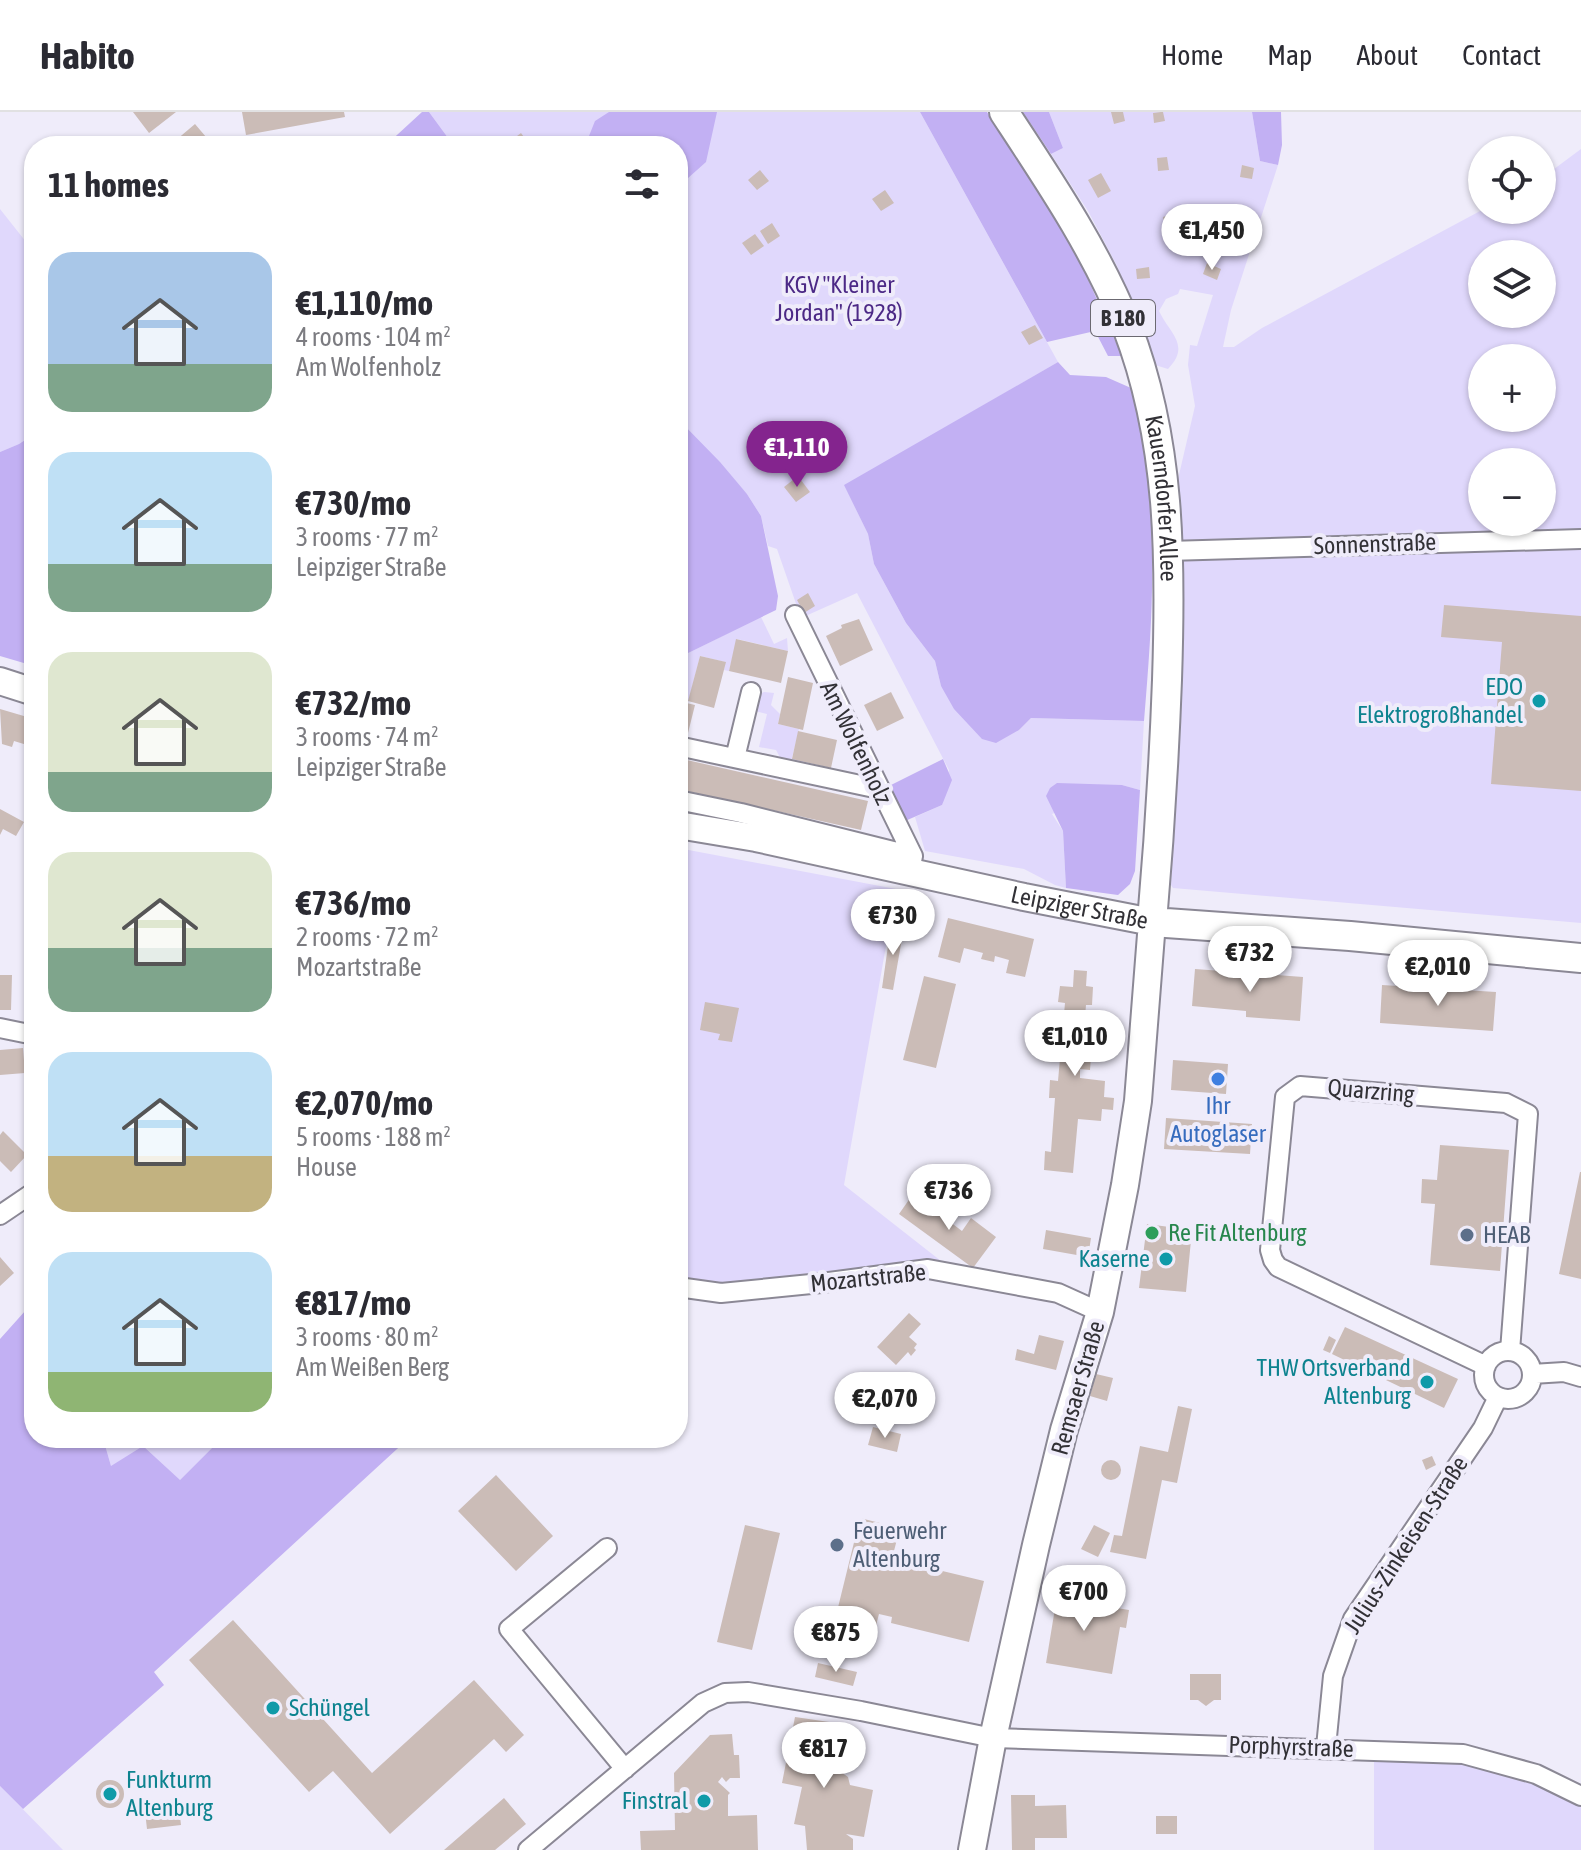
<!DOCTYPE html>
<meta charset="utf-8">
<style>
:root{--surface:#fff;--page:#f2f2f3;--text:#2b2b33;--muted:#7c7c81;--line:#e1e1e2;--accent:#84248e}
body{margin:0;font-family:"Asap Condensed",sans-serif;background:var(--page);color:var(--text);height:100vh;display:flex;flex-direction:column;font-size:30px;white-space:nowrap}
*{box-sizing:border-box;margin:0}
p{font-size:26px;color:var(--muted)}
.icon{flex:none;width:44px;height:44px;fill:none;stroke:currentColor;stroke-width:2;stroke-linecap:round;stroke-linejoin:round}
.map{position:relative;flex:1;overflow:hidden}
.details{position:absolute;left:24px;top:24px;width:664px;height:1312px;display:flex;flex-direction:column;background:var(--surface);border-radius:32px;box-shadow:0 2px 6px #0004}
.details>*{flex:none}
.tools{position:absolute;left:1468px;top:24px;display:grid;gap:16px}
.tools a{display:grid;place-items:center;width:88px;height:88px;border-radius:50%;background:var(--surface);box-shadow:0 2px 6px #0004;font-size:40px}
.price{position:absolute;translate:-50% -68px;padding:0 18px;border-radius:28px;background:#fff;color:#222;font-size:26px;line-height:52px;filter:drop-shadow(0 2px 4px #0008)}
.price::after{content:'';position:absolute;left:50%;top:48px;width:24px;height:18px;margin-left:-12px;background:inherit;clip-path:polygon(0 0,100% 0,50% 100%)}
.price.current{background:var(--accent);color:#fff}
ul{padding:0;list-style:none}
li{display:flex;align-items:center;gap:24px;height:200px;padding:0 24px}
li span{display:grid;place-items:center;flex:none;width:224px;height:160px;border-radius:24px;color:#555}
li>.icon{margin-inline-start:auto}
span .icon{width:96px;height:96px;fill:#fffc;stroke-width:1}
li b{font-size:34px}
h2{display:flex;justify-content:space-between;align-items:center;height:96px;padding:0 24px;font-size:34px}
header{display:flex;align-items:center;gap:48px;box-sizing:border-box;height:112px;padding:0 40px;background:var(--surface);border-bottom:2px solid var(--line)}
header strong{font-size:38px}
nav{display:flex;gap:44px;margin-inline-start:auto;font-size:28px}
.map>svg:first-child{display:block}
.green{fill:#e0d8fc;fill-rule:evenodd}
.forest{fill:#c2b0f3}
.building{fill:#cbbcb7}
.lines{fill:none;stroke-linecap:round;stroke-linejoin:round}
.street-casing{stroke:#8b8895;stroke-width:22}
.secondary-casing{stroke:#8b8895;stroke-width:30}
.primary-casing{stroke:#8b8895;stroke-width:32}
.street{stroke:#fff;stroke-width:18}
.secondary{stroke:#fff;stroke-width:26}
.primary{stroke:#fff;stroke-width:28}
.culture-dot{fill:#0f9aa8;stroke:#efecfa;stroke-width:3}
.shop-dot{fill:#3f7fe0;stroke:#efecfa;stroke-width:3}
.leisure-dot{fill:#2e9e5b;stroke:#efecfa;stroke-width:3}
.service-dot{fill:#5c6f8a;stroke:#efecfa;stroke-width:3}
.labels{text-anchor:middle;stroke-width:8;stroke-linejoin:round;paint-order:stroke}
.shield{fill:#efecfa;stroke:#6b6971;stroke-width:2}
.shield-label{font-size:22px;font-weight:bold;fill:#323136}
.park-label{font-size:24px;fill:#4c2986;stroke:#efecfa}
.street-label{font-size:24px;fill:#323136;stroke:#efecfa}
.culture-label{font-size:24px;fill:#0d838f;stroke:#efecfa;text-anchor:end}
.shop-label{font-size:24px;fill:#366cbe;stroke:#efecfa}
.leisure-label{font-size:24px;fill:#27864d;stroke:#efecfa;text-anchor:start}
.service-label{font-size:24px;fill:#4e5e75;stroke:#efecfa;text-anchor:start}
</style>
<header>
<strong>Habito</strong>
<nav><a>Home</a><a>Map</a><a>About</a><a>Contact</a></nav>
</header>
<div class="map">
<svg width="1581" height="1738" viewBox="0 0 1581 1738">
<rect width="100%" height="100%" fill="#efecfa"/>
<path class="green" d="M 429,0 L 920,0 L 1058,250 L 845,374 L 868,422 L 874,452 L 906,511 L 935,549 L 941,574 L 1019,618 L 1031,606 L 1144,609 L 1140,678 L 1122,673 L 1052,702 L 1063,719 L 1066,776 L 1055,773 L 1024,757 L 925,739 L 915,705 L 942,693 L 949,658 L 857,481 L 801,506 L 777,437 L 768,434 L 761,404 L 747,382 L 678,307 L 678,34 L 454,34 Z
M 1049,0 L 1252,0 L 1260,49 L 1278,53 L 1231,198 L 1223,235 L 1234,235 L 1262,216 L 1482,98 L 1542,98 L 1542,66 L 1581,37 L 1581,811 L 1173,776 L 1171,773 L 1174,676 L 1175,380 L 1195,294 L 1188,253 L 1190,233 L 1197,234 L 1213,183 L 1180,177 L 1178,182 L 1166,187 L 1159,199 C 1170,222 1191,233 1168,257 L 1155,253 L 1152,240 L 1117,154 L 1088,99 L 1051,42 L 1063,36 ZM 1482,142 L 1542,142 L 1542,202 L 1482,202 ZM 1482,246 L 1542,246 L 1542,306 L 1482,306 ZM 1482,350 L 1542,350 L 1542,410 L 1482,410 Z
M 0,97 L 34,140 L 34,322 L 19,332 L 0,340 Z
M 761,505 L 774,532 L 787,526 L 788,539 L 737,527 L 729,559 L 724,558 L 725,550 L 700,544 L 688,591 L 678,589 L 678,546 Z
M 764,580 L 774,581 L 771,593 L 780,602 L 778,612 L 799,617 L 792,646 L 804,649 L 799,653 L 782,649 L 776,638 L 759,635 L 767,602 L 755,599 L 758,583 Z
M 678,736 L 896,777 L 844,1073 L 941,1149 L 762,1170 L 707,1170 L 678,1165 Z
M 103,1326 L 222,1326 L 180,1368 L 111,1354 Z
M 1374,1647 C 1397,1648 1421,1646 1444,1648 C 1491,1653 1540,1670 1581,1693 L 1581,1738 L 1374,1738 Z
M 0,1674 L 63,1738 L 0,1738 Z"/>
<path class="forest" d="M 422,0 L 429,0 L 454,34 L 385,34 Z
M 609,0 L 717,0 L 706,50 L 678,75 L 678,34 L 585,34 L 595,9 Z
M 920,0 L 987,0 L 1075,138 L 1122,244 L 1108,244 L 1095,219 L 1047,230 Z
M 1023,0 L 1049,0 L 1063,36 L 1051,42 Z
M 1252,0 L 1281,0 L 1282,33 L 1278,53 L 1260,49 Z
M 1058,250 L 1070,263 L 1106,265 L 1131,276 C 1160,393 1154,490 1144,609 L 1031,606 L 1019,618 L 996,631 L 982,627 L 954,597 L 941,574 L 935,549 L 906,511 L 874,452 L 868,422 L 844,373 Z
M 678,307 L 720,350 L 747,382 L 761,404 L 778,484 L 776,498 L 678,546 Z
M 34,322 L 34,554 L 0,544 L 0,340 L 19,332 Z
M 943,647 L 952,668 L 942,693 L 905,709 L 889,674 Z
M 1057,671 L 1122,673 L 1140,678 L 1135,759 L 1130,772 L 1118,783 L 1066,776 L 1063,719 L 1046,684 L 1050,676 Z
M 34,1189 L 34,1326 L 103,1326 L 111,1354 L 143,1334 L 180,1368 L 222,1326 L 409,1326 L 154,1560 L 164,1573 L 23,1697 L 0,1674 L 0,1227 Z"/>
<path class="building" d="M 133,0 L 176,0 L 149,21 Z
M 242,0 L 344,0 L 345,5 L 246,23 Z
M 1111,0 L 1123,0 L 1125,9 L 1114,12 Z
M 1161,0 L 1163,0 L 1165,9 L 1154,11 L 1153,1 Z
M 195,12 L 212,32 L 210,34 L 169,34 Z
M 521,21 L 529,32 L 512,34 L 509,30 Z
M 1167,45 L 1169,58 L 1158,59 L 1157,46 Z
M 1242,53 L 1254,56 L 1252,67 L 1240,65 Z
M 760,58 L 769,69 L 757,78 L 748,68 Z
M 1101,61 L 1111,79 L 1098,86 L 1088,68 Z
M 885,78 L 894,91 L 881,99 L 872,87 Z
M 1194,97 L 1197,106 L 1185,109 L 1183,100 Z
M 1175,101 L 1178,111 L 1165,114 L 1163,105 Z
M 1229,103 L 1242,107 L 1238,117 L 1225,112 Z
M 772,111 L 780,124 L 768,132 L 760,119 Z
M 755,122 L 764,134 L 751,143 L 742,131 Z
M 1207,151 L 1221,157 L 1217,168 L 1203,162 Z
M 1149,155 L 1150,166 L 1137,167 L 1136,157 Z
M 1035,213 L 1043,226 L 1029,233 L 1021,220 Z
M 798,364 L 810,380 L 796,390 L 784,375 Z
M 808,481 L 815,494 L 804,501 L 797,488 Z
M 1444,493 L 1581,504 L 1581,679 L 1491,672 L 1502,530 L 1441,525 Z
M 859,507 L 873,538 L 840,554 L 826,524 L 842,516 L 841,513 Z
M 736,527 L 788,539 L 781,571 L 729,559 Z
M 700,544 L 726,550 L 714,596 L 688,589 Z
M 788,565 L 813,571 L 803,618 L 778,612 Z
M 891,580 L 904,606 L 877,619 L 864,593 Z
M 678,589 L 695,593 L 688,621 L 678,618 Z
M 0,597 L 34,607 L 27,633 L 14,629 L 12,635 L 2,632 Z
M 798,619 L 837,628 L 831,656 L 792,647 Z
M 678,646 L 868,689 L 861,718 L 678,677 Z
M 0,697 L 24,710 L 16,724 L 3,717 L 0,723 Z
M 948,806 L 1034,827 L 1025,865 L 1006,861 L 1009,848 L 995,844 L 994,850 L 981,847 L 983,841 L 964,836 L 960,851 L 938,845 Z
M 891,813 L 904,815 L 893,878 L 882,876 Z
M 1195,857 L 1303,865 L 1300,909 L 1246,905 L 1246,899 L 1192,894 Z
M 1074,858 L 1087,859 L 1086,874 L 1093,875 L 1092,893 L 1086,893 L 1084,917 L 1093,918 L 1093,924 L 1100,924 L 1098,946 L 1091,945 L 1090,958 L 1080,957 L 1080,966 L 1105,969 L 1104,985 L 1114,986 L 1113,998 L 1102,997 L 1101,1009 L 1078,1007 L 1073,1061 L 1044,1058 L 1045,1039 L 1051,1040 L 1055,986 L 1049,986 L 1050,968 L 1058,969 L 1065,891 L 1058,890 L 1060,874 L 1073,875 Z
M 0,863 L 12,863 L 11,898 L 0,898 Z
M 924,864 L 956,872 L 936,956 L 903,948 Z
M 1382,873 L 1496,880 L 1493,919 L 1380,911 Z
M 705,890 L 739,896 L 732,930 L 718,928 L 720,922 L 700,918 Z
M 23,936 L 25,961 L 0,963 L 0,938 Z
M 1173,948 L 1228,952 L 1226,982 L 1171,978 Z
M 1166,1006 L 1252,1012 L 1250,1042 L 1164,1037 Z
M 3,1019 L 27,1043 L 11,1060 L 0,1049 L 0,1023 Z
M 1440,1033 L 1509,1038 L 1500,1159 L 1430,1153 L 1435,1092 L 1421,1091 L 1422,1067 L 1437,1068 Z
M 1580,1060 L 1581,1060 L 1581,1167 L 1559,1162 Z
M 913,1082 L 962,1119 L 971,1106 L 996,1125 L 973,1156 L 899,1102 Z
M 1147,1112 L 1192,1118 L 1186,1180 L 1139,1176 Z
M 1046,1118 L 1091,1126 L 1088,1145 L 1043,1137 Z
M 0,1145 L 14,1161 L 0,1174 Z
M 909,1201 L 921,1212 L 909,1225 L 917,1232 L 914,1236 L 916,1238 L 911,1244 L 908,1240 L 896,1253 L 877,1235 Z
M 1345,1215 L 1458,1267 L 1444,1296 L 1332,1242 Z
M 1039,1223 L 1064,1229 L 1056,1258 L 1015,1248 L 1017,1237 L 1034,1242 Z
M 1329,1224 L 1336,1228 L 1330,1241 L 1323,1238 Z
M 1096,1262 L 1113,1266 L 1107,1289 L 1090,1284 Z
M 1178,1294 L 1192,1297 L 1177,1371 L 1162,1368 L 1146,1447 L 1110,1440 L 1114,1423 L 1122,1424 L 1140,1334 L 1168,1340 Z
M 873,1315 L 901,1322 L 897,1340 L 868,1333 Z
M 1432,1344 L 1436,1353 L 1426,1358 L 1422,1348 Z
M1101 1358a10 10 0 1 1 20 0a10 10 0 1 1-20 0Z
M 496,1363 L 553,1424 L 516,1459 L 458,1399 Z
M 860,1406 L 900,1416 L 890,1454 L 904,1457 L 905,1450 L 984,1469 L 969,1530 L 891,1511 L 892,1505 L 879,1502 L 870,1537 L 830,1528 Z
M 745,1413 L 780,1421 L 752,1538 L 717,1530 Z
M 1094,1413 L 1110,1421 L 1098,1445 L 1081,1437 Z
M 1060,1466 L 1072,1468 L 1069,1488 L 1129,1498 L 1126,1516 L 1120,1515 L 1112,1562 L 1046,1551 Z
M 233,1508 L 372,1661 L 474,1568 L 524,1623 L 506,1640 L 494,1627 L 390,1722 L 333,1659 L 309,1680 L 189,1548 Z
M 818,1551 L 857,1560 L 853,1574 L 815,1565 Z
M 1190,1562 L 1221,1562 L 1221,1588 L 1214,1588 L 1206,1594 L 1198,1588 L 1190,1588 Z
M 795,1605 L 836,1611 L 823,1671 L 826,1672 L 833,1661 L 841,1660 L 848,1665 L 850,1673 L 873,1678 L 864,1725 L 846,1722 L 853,1727 L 853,1738 L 807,1738 L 805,1714 L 794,1712 L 802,1675 L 782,1671 Z
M 732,1622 L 734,1643 L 739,1643 L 740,1666 L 730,1666 L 726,1670 L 722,1665 L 718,1670 L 730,1681 L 728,1683 L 728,1704 L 757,1703 L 758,1738 L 641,1738 L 640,1719 L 675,1718 L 674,1661 L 710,1623 Z
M96 1682a14 14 0 1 1 28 0a14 14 0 1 1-28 0Z
M 1011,1683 L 1035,1683 L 1035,1694 L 1066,1693 L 1067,1726 L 1035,1726 L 1035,1738 L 1012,1738 Z
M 504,1686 L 526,1712 L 495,1738 L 444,1738 Z
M 178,1687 L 181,1713 L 147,1717 L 144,1691 Z
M 1156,1704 L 1177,1704 L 1177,1722 L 1156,1722 Z"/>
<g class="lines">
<defs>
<path id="street" d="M 1168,439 L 1581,427
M 795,503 L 913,744 L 910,759
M 678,634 L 879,677
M 735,646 L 751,580
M 678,688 L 741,701 L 913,744
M 0,916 L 34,923
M 0,1103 L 34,1080
M 678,1175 L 721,1181 L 821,1171 L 928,1157 L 1058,1181 L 1100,1200
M1484 1263a24 24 0 1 1 48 0a24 24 0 1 1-48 0Z
M 1486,1254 L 1278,1155 L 1273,1148 L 1270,1138 L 1285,985 L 1300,974 L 1506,991 L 1528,1002 L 1510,1239
M 1532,1262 L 1564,1260 L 1581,1265
M 607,1436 L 509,1517 L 625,1657
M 1326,1635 L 1333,1564 L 1353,1507 L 1483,1316 L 1498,1285
M 528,1738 L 703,1591 L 725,1581 L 748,1580 L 861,1599 L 993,1626 L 1463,1642 L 1536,1662 L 1581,1684"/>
<g id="secondary">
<path d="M 0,569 L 34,580"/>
<path id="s1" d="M 678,713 L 756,726 L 1024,785 L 1152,810 L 1138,989 L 1125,1073 L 1100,1200 L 1064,1318 L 1036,1433 L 993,1626 L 972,1738"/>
</g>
<g id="primary">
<path id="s2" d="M 1004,0 C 1050,70 1096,138 1127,215 C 1171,329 1171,448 1167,568 C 1164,649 1159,729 1152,810 L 1350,824 L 1581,846"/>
</g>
</defs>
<use href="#street" class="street-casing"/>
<use href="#secondary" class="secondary-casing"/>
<use href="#primary" class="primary-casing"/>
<use href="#street" class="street"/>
<use href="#secondary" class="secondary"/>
<use href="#primary" class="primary"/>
</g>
<g class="culture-dot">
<circle cx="1539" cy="589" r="8"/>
<circle cx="1166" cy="1147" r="8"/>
<circle cx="1427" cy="1270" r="8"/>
<circle cx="273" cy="1596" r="8"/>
<circle cx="110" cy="1682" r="8"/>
<circle cx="704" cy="1689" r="8"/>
</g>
<circle class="shop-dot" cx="1218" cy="967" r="8"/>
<circle class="leisure-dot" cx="1152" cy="1121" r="8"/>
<g class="service-dot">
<circle cx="1467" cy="1123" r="8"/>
<circle cx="837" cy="1433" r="8"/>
</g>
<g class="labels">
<rect class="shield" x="1091" y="188" width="64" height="36" rx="6"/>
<g class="shield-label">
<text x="1123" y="214">B 180</text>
</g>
<g class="park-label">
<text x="839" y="181">KGV "Kleiner<tspan x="839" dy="28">Jordan" (1928)</tspan></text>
</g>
<g class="street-label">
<text dy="8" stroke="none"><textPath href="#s2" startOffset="424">Kauerndorfer Allee</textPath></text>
<text transform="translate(1375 432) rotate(-2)" y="8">Sonnenstraße</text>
<text transform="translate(856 631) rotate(64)" y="8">Am Wolfenholz</text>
<text dy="8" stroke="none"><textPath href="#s1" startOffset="410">Leipziger Straße</textPath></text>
<text transform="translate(1371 979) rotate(5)" y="8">Quarzring</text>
<text transform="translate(868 1166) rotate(-6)" y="8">Mozartstraße</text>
<text transform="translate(1078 1276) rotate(-74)" y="8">Remsaer Straße</text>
<text transform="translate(1406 1433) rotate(-57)" y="8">Julius-Zinkeisen-Straße</text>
<text transform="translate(1291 1635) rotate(2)" y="8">Porphyrstraße</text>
</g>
<g class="culture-label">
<text x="1523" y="583">EDO<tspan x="1523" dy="28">Elektrogroßhandel</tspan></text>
<text x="1150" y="1155">Kaserne</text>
<text x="1411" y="1264">THW Ortsverband<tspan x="1411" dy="28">Altenburg</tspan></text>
<text x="289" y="1604" text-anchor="start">Schüngel</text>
<text x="126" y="1676" text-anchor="start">Funkturm<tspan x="126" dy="28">Altenburg</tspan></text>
<text x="688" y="1697">Finstral</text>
</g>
<g class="shop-label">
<text x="1218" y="1002">Ihr<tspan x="1218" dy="28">Autoglaser</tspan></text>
</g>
<g class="leisure-label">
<text x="1168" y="1129">Re Fit Altenburg</text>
</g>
<g class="service-label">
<text x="1483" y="1131">HEAB</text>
<text x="853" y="1427">Feuerwehr<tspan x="853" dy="28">Altenburg</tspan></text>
</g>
</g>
</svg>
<div class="tools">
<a><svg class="icon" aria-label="locate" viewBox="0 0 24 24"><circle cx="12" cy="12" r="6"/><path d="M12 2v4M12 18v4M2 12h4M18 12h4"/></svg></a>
<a><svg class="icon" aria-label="layers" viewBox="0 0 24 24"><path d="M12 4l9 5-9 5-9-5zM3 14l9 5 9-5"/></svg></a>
<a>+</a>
<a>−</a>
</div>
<b class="price" style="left:1212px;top:160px">€1,450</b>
<b class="price current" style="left:797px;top:377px">€1,110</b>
<b class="price" style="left:893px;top:845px">€730</b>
<b class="price" style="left:1250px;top:882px">€732</b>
<b class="price" style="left:1438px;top:896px">€2,010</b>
<b class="price" style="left:1075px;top:966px">€1,010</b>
<b class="price" style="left:949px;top:1120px">€736</b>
<b class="price" style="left:885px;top:1328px">€2,070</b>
<b class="price" style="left:1084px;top:1521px">€700</b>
<b class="price" style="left:836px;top:1562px">€875</b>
<b class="price" style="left:824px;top:1678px">€817</b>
<section class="details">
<h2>11 homes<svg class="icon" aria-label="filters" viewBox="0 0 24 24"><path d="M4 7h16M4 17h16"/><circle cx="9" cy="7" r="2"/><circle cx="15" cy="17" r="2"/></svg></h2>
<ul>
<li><span style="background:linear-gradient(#a9c7e8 70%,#7fa58c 0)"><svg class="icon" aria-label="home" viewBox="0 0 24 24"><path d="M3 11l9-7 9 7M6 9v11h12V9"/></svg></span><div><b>€1,110/mo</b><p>4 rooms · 104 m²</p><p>Am Wolfenholz</p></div></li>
<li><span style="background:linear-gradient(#bfe0f5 70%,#7fa58c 0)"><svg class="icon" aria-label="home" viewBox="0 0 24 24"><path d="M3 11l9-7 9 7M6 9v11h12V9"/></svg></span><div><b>€730/mo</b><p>3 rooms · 77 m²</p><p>Leipziger Straße</p></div></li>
<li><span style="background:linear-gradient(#dfe7d0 75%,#7fa58c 0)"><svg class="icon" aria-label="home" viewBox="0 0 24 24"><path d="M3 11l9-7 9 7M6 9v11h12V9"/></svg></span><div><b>€732/mo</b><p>3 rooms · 74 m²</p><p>Leipziger Straße</p></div></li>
<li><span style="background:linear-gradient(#dfe7d0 60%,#7fa58c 0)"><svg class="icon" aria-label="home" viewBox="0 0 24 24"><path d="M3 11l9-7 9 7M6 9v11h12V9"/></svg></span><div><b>€736/mo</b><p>2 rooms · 72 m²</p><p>Mozartstraße</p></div></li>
<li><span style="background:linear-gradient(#bfe0f5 65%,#c2b280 0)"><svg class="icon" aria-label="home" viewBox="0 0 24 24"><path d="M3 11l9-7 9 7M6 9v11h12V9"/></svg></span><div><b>€2,070/mo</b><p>5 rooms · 188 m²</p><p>House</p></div></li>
<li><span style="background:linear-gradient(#bfe0f5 75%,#8fb573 0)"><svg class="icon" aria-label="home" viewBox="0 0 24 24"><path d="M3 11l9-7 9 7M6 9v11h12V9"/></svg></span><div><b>€817/mo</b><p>3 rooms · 80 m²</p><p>Am Weißen Berg</p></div></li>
</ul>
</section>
</div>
